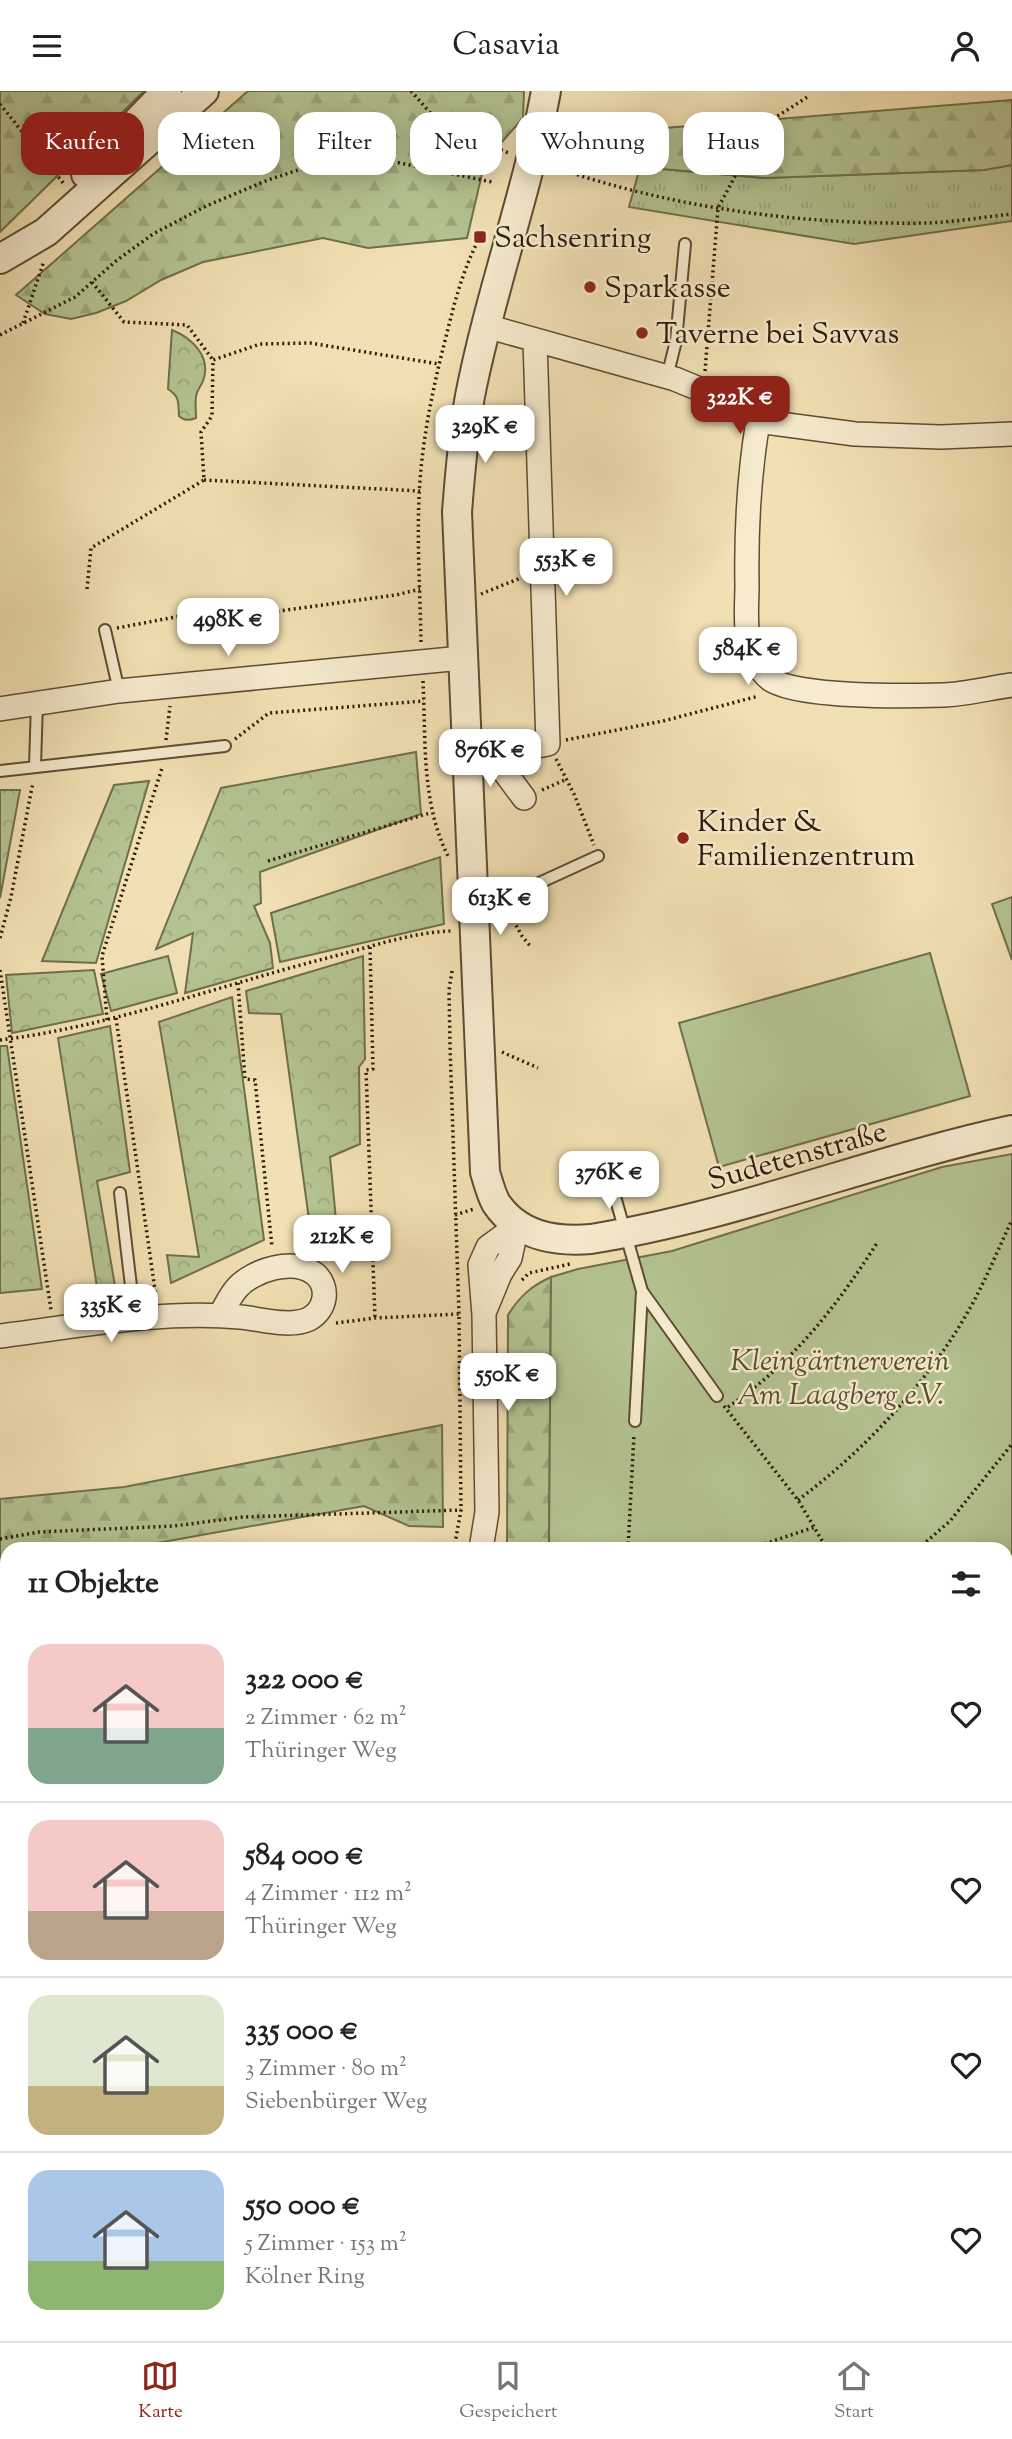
<!DOCTYPE html>
<html lang="de">
<meta charset="utf-8">
<style>
:root{--surface:#fff;--page:#f6f6f6;--text:#222;--muted:#767676;--line:#e0e0e0;--accent:#8f2418}
body{margin:0;font-family:"Sorts Mill Goudy",serif;background:var(--page);color:var(--text);height:100vh;display:flex;flex-direction:column;font-size:26px;white-space:nowrap}
*{box-sizing:border-box;margin:0}
p{font-size:23px;color:var(--muted)}
.icon{flex:none;width:38px;height:38px;fill:none;stroke:currentColor;stroke-width:2;stroke-linecap:round;stroke-linejoin:round}
.map{position:relative;flex:1;overflow:hidden}
.panel{position:absolute;left:0px;top:1451px;width:1013px;height:800px;display:flex;flex-direction:column;background:var(--surface);border-radius:21px 21px 0 0;box-shadow:0 4px 18px #0003}
.panel>*{flex:none}
.banner{position:absolute;left:21px;top:21px;width:971px;height:63px;display:flex;gap:14px}
.price{position:absolute;translate:-50% -60px;padding:0 16px;border-radius:14px;background:#fff;color:#222;font-size:23px;line-height:46px;filter:drop-shadow(0 2px 4px #0008)}
.price::after{content:'';position:absolute;left:50%;top:42px;width:21px;height:16px;margin-left:-10px;background:inherit;clip-path:polygon(0 0,100% 0,50% 100%)}
.price.on{background:var(--accent);color:#fff}
ul{padding:0;list-style:none}
li{display:flex;align-items:center;gap:21px;height:175px;padding:0 28px}
li+li{border-top:2px solid var(--line)}
li span{display:grid;place-items:center;flex:none;width:196px;height:140px;border-radius:21px;color:#555}
li>.icon{margin-inline-start:auto}
span .icon{width:84px;height:84px;fill:#fffc;stroke-width:1}
li b{font-size:30px}
h2{display:flex;justify-content:space-between;align-items:center;height:84px;padding:0 28px;font-size:30px}
.tag{padding:0 24px;border-radius:21px;background:var(--surface);box-shadow:0 4px 18px #0003;font-size:24px;line-height:63px}
.tag.on{background:var(--accent);color:#fff}
header{display:flex;justify-content:space-between;align-items:center;height:91px;padding:0 28px;background:var(--surface);font-size:32px;font-weight:600}
.menu{display:flex;justify-content:space-around;align-items:center;height:98px;border-top:2px solid var(--line);background:var(--surface);font-size:19px;color:var(--muted)}
.menu a{display:grid;justify-items:center;gap:4px}
.menu .on{color:var(--accent)}
.map>svg:first-child{display:block}
.grass{fill:url(#grass-tufts);stroke:#706f4c;stroke-width:2}
.forest{fill:url(#forest-firs);stroke:#706f4c;stroke-width:2}
.park{fill:url(#park-crowns);stroke:#706f4c;stroke-width:2}
.garden{fill:#b4c391;stroke:#706f4c;stroke-width:2}
.lines{fill:none;stroke-linecap:round;stroke-linejoin:round}
.service-casing{stroke:#5e4c33;stroke-width:14}
.minor-casing{stroke:#5e4c33;stroke-width:26}
.tertiary-casing{stroke:#5e4c33;stroke-width:32}
.path{stroke:#2d1b08;stroke-width:3.5;stroke-dasharray:2 3.5;stroke-linecap:butt}
.service{stroke:#f6ebce;stroke-width:10}
.minor{stroke:#f6ebce;stroke-width:23}
.tertiary{stroke:#f6ebce;stroke-width:28}
.poi-dot{fill:#8f2418;stroke:#f6ebce;stroke-width:2.5}
.labels{text-anchor:middle;stroke-width:5;stroke-linejoin:round;paint-order:stroke}
.poi-label{font-size:30px;fill:#2d1b08;stroke:#f6ebce;text-anchor:start}
.street-label{font-size:30px;fill:#2d1b08;stroke:#f6ebce}
.park-label{font-size:30px;font-style:italic;fill:#564d31;stroke:#f6ebce}
</style>
<header><svg class="icon" aria-label="menu" viewBox="0 0 24 24"><path d="M4 6h16M4 12h16M4 18h16"/></svg>Casavia<svg class="icon" aria-label="person" viewBox="0 0 24 24"><circle cx="12" cy="8" r="4"/><path d="M4 21q1-7 8-7t8 7"/></svg></header>
<div class="map">
<svg width="1012" height="2250" viewBox="0 0 1012 2250">
<defs>
<pattern id="grass-tufts" width="24" height="20" patternUnits="userSpaceOnUse" patternTransform="scale(1.75)"><rect width="24" height="20" fill="#b4c391"/><path d="M3 7l-1-3M5 7V3M7 7l1-3M15 17l-1-3M17 17v-4M19 17l1-3" fill="none" stroke="#9ba77c"/></pattern>
<pattern id="forest-firs" width="22" height="20" patternUnits="userSpaceOnUse" patternTransform="scale(1.75)"><rect width="22" height="20" fill="#b4c391"/><path d="M5 1l3.5 6h-7zM16 11l3.5 6h-7z" fill="#9ba77c"/></pattern>
<pattern id="park-crowns" width="20" height="18" patternUnits="userSpaceOnUse" patternTransform="scale(1.75)"><rect width="20" height="18" fill="#b4c391"/><path d="M2 6a3 3 0 1 1 6 0M12 15a3 3 0 1 1 6 0" fill="none" stroke="#9ba77c"/></pattern>
</defs>
<rect width="100%" height="100%" fill="#f1e0b3"/>
<filter id="stains"><feTurbulence type="fractalNoise" baseFrequency=".00286" numOctaves="4"/><feColorMatrix values="0 0 0 0 .2 0 0 0 0 .09 0 0 0 0 .02 0 0 0 .5 -.17"/></filter>
<radialGradient id="worn" r=".72"><stop offset=".6" stop-color="#630" stop-opacity="0"/><stop offset="1" stop-color="#630" stop-opacity=".3"/></radialGradient>
<path class="grass" d="M 1012,74 L 1012,130 L 854,153 L 629,116 L 640,76 L 765,87 L 984,79 Z
M 7,2202 L 7,2244 L 314,2244 L 317,2250 L 0,2250 L 0,2209 Z
M 435,2244 L 516,2244 L 516,2250 L 437,2250 Z"/>
<path class="forest" d="M 0,0 L 144,0 L 0,141 Z
M 248,0 L 524,0 L 523,27 L 485,70 L 467,147 L 368,157 L 323,147 L 203,171 L 161,189 L 126,210 L 96,222 L 71,228 L 45,223 L 16,204 Z
M 1012,9 L 1012,74 L 984,79 L 765,87 L 640,76 L 652,38 Z
M 551,1186 L 549,1458 L 507,1458 L 508,1224 C 519,1206 531,1195 551,1186 Z
M 442,1334 L 443,1436 L 409,1435 L 364,1415 L 124,1458 L 7,1458 L 7,1478 L 0,1479 L 0,1408 L 124,1396 Z
M 1012,1847 L 1012,1979 L 1006,1993 L 1006,1861 Z"/>
<path class="park" d="M 172,239 C 192,247 212,266 203,290 C 201,295 197,299 196,305 C 195,312 196,320 196,327 C 189,330 184,330 179,325 C 178,311 180,306 168,298 Z
M 416,661 L 421,723 L 260,781 L 261,812 L 254,815 L 270,852 L 273,877 L 185,902 L 193,842 L 156,858 L 221,697 Z
M 149,690 L 96,872 L 42,870 L 114,694 Z
M 0,699 L 20,699 L 0,807 Z
M 440,766 L 444,833 L 280,871 L 271,822 Z
M 363,865 L 365,968 L 359,976 L 360,1053 L 330,1066 L 337,1139 L 310,1136 L 281,923 L 249,922 L 246,900 Z
M 94,879 L 103,923 L 12,942 L 6,884 Z
M 232,906 L 264,1149 L 171,1192 L 167,1164 L 199,1166 L 159,931 Z
M 110,935 L 130,1081 L 97,1090 L 115,1195 L 97,1196 L 58,947 Z
M 0,955 L 7,955 L 42,1198 L 0,1202 Z"/>
<path class="garden" d="M 1012,806 L 1012,869 L 992,813 Z
M 930,862 L 970,1005 L 719,1076 L 679,932 Z
M 168,865 L 177,902 L 111,920 L 101,883 Z
M 1012,1063 L 1012,1847 L 1006,1861 L 1006,1458 L 549,1458 L 551,1186 L 578,1178 L 672,1160 L 942,1076 Z
M 568,2244 L 877,2244 L 876,2250 L 569,2250 Z"/>
<g class="lines">
<defs>
<path id="service" d="M 667,286 L 676,250 L 685,153
M 105,539 L 119,600
M 35,675 L 37,612
M 0,680 L 225,655
M 474,812 L 502,809 L 598,765
M 610,1088 L 642,1200 L 635,1330
M 120,1102 L 135,1229
M 642,1200 L 717,1305"/>
<path id="minor" d="M 486,235 L 675,288 L 704,300 L 758,330 L 855,343 L 941,346 L 1012,343
M 758,330 C 749,384 746,438 747,494 C 747,511 745,530 748,547 C 751,561 758,579 770,588 C 797,607 908,605 944,604 C 966,603 990,597 1012,594
M 0,618 L 119,600 L 462,567
M 492,664 L 524,707
M 467,668 L 548,653 L 535,250
M 486,1217 L 500,1183 L 510,1167 L 517,1135
M 0,1245 C 79,1235 161,1219 240,1226 C 261,1228 290,1237 309,1228 C 326,1219 330,1196 315,1183 C 294,1166 253,1179 237,1197 C 230,1205 225,1216 220,1224
M 481,1458 L 487,1421 L 484,1224 L 480,1174 L 488,1156 L 517,1135
M 0,1799 L 7,1802
M 0,1887 L 7,1849
M 0,2096 L 7,2094
M 424,2244 L 425,2250"/>
<path id="tertiary" d="M 546,0 C 527,103 490,202 470,305 C 463,343 460,382 457,421 L 485,1081 C 488,1091 491,1103 496,1112 C 518,1145 554,1151 591,1148 C 735,1125 870,1070 1012,1039
M 86,83 L 167,0
M 0,168 L 46,141 L 204,0
M 1006,2061 L 1012,2045
M 1006,2147 L 1012,2131
M 941,2250 L 943,2244
M 971,2250 L 974,2244"/>
</defs>
<use href="#service" class="service-casing"/>
<use href="#minor" class="minor-casing"/>
<use href="#tertiary" class="tertiary-casing"/>
<path class="path" d="M 411,0 L 440,33 L 511,63
M 0,13 L 64,93
M 551,75 C 671,117 801,134 927,132 C 955,131 984,126 1012,123
M 92,191 L 124,231 L 187,234 L 213,269
M 23,232 L 44,170
M 0,244 L 75,206 L 116,170 L 153,143 L 206,115 L 268,89 L 325,70 L 366,65 L 492,91
M 705,280 L 718,117 L 762,35 L 809,5
M 204,389 L 420,400
M 87,498 L 91,457 L 204,389 L 201,341 L 212,325 L 213,269 L 260,253 L 310,252 L 439,273
M 481,503 L 523,486
M 117,537 L 234,515 L 250,524 L 396,504 L 420,498
M 421,551 C 420,491 415,429 422,368 C 427,325 436,284 447,242 C 455,209 464,176 480,146
M 423,590 C 426,649 421,711 448,765
M 235,648 L 269,622 L 424,610
M 166,649 L 170,615
M 566,649 L 663,630 L 759,605
M 556,668 L 574,703 L 594,754
M 542,699 L 567,688
M 268,770 L 430,722
M 508,820 L 522,845 L 531,856
M 0,847 L 11,806 L 33,691
M 370,856 L 373,978 L 366,979 L 375,1227
M 0,879 L 51,1219
M 452,880 L 449,899 L 450,955 L 459,1223 L 461,1419 L 454,1458
M 238,892 L 245,988 L 255,989 L 272,1156
M 116,927 L 156,1206
M 107,929 L 102,865 L 162,677
M 0,949 C 112,935 218,895 327,867 C 368,857 411,841 452,840
M 502,961 L 538,977
M 455,1124 L 474,1118
M 522,1189 L 529,1182 L 570,1173
M 336,1232 L 375,1227 L 459,1223
M 724,1315 L 798,1409 L 827,1458
M 728,1316 C 792,1273 836,1216 877,1152
M 798,1409 C 867,1358 936,1283 976,1206 C 989,1181 1000,1154 1012,1129
M 0,1448 L 39,1441 L 174,1435 L 243,1426 L 461,1419
M 628,1458 L 634,1343
M 749,1458 L 815,1436
M 918,1458 L 950,1430 L 1012,1353
M 1006,1532 L 1012,1527
M 0,1569 L 7,1571
M 1006,1649 L 1012,1645
M 0,1693 L 7,1697
M 1006,2008 L 1012,1993
M 0,2066 L 7,2039
M 397,2244 L 399,2250
M 520,2244 L 520,2250
M 647,2244 L 647,2250
M 19,2250 L 24,2244
M 232,2250 L 234,2244
M 665,2250 L 672,2244
M 805,2250 L 808,2244"/>
<use href="#service" class="service"/>
<use href="#minor" class="minor"/>
<use href="#tertiary" class="tertiary"/>
</g>
<g class="poi-dot">
<rect x="473" y="139" width="14" height="14" rx="3.5"/>
<circle cx="590" cy="196" r="7"/>
<circle cx="642" cy="242" r="7"/>
<circle cx="683" cy="747" r="7"/>
</g>
<g class="labels">
<g class="poi-label">
<text x="494" y="156">Sachsenring</text>
<text x="604" y="206">Sparkasse</text>
<text x="656" y="252">Taverne bei Savvas</text>
<text x="697" y="740">Kinder &amp;<tspan x="697" dy="34">Familienzentrum</tspan></text>
</g>
<g class="street-label">
<text transform="translate(797 1064) rotate(-16)" y="10">Sudetenstraße</text>
</g>
<g class="park-label">
<text x="840" y="1279">Kleingärtnerverein<tspan x="840" dy="34">Am Laagberg e.V.</tspan></text>
</g>
</g>
<rect width="100%" height="100%" filter="url(#stains)"/>
<rect width="100%" height="100%" fill="url(#worn)"/>
</svg>
<b class="price on" style="left:740px;top:345px">322K €</b>
<b class="price" style="left:485px;top:374px">329K €</b>
<b class="price" style="left:566px;top:507px">553K €</b>
<b class="price" style="left:228px;top:567px">498K €</b>
<b class="price" style="left:748px;top:596px">584K €</b>
<b class="price" style="left:490px;top:698px">876K €</b>
<b class="price" style="left:500px;top:846px">613K €</b>
<b class="price" style="left:609px;top:1120px">376K €</b>
<b class="price" style="left:342px;top:1184px">212K €</b>
<b class="price" style="left:111px;top:1253px">335K €</b>
<b class="price" style="left:508px;top:1322px">550K €</b>
<div class="banner">
<a class="tag on">Kaufen</a>
<a class="tag">Mieten</a>
<a class="tag">Filter</a>
<a class="tag">Neu</a>
<a class="tag">Wohnung</a>
<a class="tag">Haus</a>
</div>
<section class="panel">
<h2>11 Objekte<svg class="icon" aria-label="filters" viewBox="0 0 24 24"><path d="M4 7h16M4 17h16"/><circle cx="9" cy="7" r="2"/><circle cx="15" cy="17" r="2"/></svg></h2>
<ul>
<li><span style="background:linear-gradient(#f6c9c9 60%,#7fa58c 0)"><svg class="icon" aria-label="home" viewBox="0 0 24 24"><path d="M3 11l9-7 9 7M6 9v11h12V9"/></svg></span><div><b>322 000 €</b><p>2 Zimmer · 62 m²</p><p>Thüringer Weg</p></div><svg class="icon" aria-label="heart" viewBox="0 0 24 24"><path d="M12 20l-8-8c-3-5 5-10 8-4 3-6 11-1 8 4z"/></svg></li>
<li><span style="background:linear-gradient(#f6c9c9 65%,#b9a48a 0)"><svg class="icon" aria-label="home" viewBox="0 0 24 24"><path d="M3 11l9-7 9 7M6 9v11h12V9"/></svg></span><div><b>584 000 €</b><p>4 Zimmer · 112 m²</p><p>Thüringer Weg</p></div><svg class="icon" aria-label="heart" viewBox="0 0 24 24"><path d="M12 20l-8-8c-3-5 5-10 8-4 3-6 11-1 8 4z"/></svg></li>
<li><span style="background:linear-gradient(#dfe7d0 65%,#c2b280 0)"><svg class="icon" aria-label="home" viewBox="0 0 24 24"><path d="M3 11l9-7 9 7M6 9v11h12V9"/></svg></span><div><b>335 000 €</b><p>3 Zimmer · 80 m²</p><p>Siebenbürger Weg</p></div><svg class="icon" aria-label="heart" viewBox="0 0 24 24"><path d="M12 20l-8-8c-3-5 5-10 8-4 3-6 11-1 8 4z"/></svg></li>
<li><span style="background:linear-gradient(#a9c7e8 65%,#8fb573 0)"><svg class="icon" aria-label="home" viewBox="0 0 24 24"><path d="M3 11l9-7 9 7M6 9v11h12V9"/></svg></span><div><b>550 000 €</b><p>5 Zimmer · 153 m²</p><p>Kölner Ring</p></div><svg class="icon" aria-label="heart" viewBox="0 0 24 24"><path d="M12 20l-8-8c-3-5 5-10 8-4 3-6 11-1 8 4z"/></svg></li>
</ul>
</section>
</div>
<nav class="menu">
<a class="on"><svg class="icon" aria-label="map" viewBox="0 0 24 24"><path d="M3 6l6-2 6 2 6-2v14l-6 2-6-2-6 2zM9 4v14M15 6v14"/></svg>Karte</a>
<a><svg class="icon" aria-label="saved" viewBox="0 0 24 24"><path d="M7 4h10v16l-5-4-5 4z"/></svg>Gespeichert</a>
<a><svg class="icon" aria-label="home" viewBox="0 0 24 24"><path d="M3 11l9-7 9 7M6 9v11h12V9"/></svg>Start</a>
</nav>
